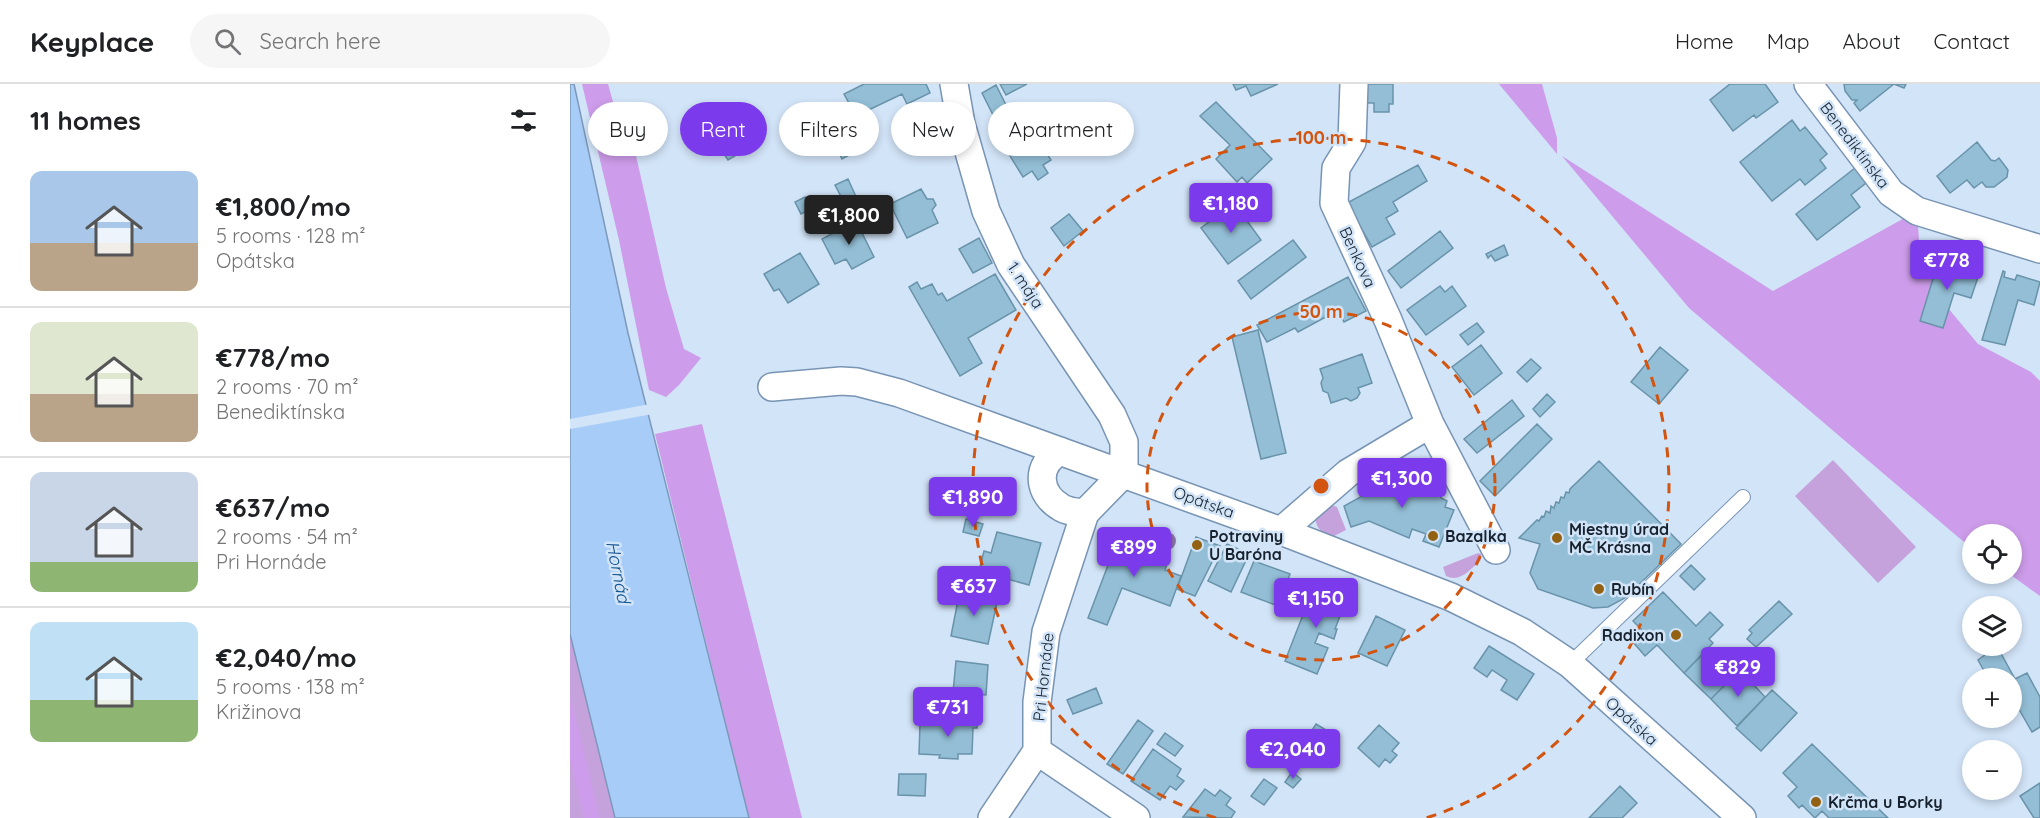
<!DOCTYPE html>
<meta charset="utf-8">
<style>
:root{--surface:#fff;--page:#f6f6f6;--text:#202124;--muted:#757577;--line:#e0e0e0;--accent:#7c3aed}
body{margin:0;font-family:Quicksand,sans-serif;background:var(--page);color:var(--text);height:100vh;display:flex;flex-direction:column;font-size:22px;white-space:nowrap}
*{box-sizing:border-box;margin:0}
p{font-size:20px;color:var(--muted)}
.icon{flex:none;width:33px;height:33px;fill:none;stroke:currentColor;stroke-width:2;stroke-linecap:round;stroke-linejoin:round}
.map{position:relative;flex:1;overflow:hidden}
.side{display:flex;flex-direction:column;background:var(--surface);width:570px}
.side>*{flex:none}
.top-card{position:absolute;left:18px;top:18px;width:570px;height:54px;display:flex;gap:12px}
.controls{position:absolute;left:1392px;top:440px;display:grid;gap:12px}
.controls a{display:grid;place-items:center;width:60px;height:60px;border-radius:50%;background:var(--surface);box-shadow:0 3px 9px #0003;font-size:30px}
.price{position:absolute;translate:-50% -51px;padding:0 14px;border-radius:6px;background:var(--accent);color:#fff;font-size:20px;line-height:39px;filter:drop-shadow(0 2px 3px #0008)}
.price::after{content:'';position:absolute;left:50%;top:36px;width:18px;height:14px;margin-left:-9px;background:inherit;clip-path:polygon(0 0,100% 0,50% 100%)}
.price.selected{background:#222;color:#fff}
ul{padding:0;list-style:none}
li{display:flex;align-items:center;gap:18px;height:150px;padding:0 30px}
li+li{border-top:2px solid var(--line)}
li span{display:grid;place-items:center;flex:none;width:168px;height:120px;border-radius:12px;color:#555}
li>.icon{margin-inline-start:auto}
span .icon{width:72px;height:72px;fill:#fffc;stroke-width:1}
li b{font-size:26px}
h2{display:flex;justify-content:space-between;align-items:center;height:72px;padding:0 30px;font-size:26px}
.pill{padding:0 21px;border-radius:27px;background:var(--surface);box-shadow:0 3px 9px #0003;font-size:21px;line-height:54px}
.pill.selected{background:var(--accent);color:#fff}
header{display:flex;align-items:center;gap:36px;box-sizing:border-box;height:84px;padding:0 30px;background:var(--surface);border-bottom:2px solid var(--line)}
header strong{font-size:28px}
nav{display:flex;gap:33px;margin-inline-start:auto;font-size:21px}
.search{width:420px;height:54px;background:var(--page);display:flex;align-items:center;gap:15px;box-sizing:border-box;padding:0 21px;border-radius:33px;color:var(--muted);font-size:22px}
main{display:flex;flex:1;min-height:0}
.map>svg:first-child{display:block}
.green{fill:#c6a2dc}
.forest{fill:#cd9cea}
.water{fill:#a7ccf7;stroke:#7c99bb;stroke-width:1.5}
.pier{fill:#d2e4f8}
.building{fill:#93bed6;stroke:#6993a9;stroke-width:1.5}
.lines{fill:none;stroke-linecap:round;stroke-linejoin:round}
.lane-casing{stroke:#7894b3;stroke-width:16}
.street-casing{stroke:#7894b3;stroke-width:30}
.lane{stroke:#fff;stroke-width:14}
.street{stroke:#fff;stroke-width:27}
.tree{fill:#9379b4}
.ring{fill:none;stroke:#d3540f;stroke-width:3;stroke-dasharray:10 8}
.poi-dot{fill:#936112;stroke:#d2e4f8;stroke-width:2}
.labels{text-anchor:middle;stroke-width:5;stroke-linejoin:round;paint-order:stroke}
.street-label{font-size:16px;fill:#17222e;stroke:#d2e4f8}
.poi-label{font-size:16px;font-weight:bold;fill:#17222e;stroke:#d2e4f8;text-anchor:start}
.water-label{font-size:18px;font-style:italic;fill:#105190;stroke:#d2e4f8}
.centre{fill:#d3540f;stroke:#d2e4f8;stroke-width:3}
.ring-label{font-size:18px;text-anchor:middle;font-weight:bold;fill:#d3540f;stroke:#d2e4f8;stroke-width:5;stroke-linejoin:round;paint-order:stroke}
</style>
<header>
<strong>Keyplace</strong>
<div class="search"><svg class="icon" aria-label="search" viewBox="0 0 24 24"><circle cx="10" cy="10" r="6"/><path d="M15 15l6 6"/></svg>Search here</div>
<nav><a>Home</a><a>Map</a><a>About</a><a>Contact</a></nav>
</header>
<main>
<section class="side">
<h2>11 homes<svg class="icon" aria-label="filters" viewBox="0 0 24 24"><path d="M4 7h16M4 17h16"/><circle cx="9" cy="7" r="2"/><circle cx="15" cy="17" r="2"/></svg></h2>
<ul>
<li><span style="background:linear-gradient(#a9c7e8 60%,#b9a48a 0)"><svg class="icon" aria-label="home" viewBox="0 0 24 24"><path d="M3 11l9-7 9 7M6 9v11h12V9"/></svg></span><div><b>€1,800/mo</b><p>5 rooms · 128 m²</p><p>Opátska</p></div></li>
<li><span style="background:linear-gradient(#dfe7d0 60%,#b9a48a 0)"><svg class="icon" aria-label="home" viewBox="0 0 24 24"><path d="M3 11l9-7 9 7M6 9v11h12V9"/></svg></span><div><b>€778/mo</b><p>2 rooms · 70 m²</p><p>Benediktínska</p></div></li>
<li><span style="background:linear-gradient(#c9d6e8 75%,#8fb573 0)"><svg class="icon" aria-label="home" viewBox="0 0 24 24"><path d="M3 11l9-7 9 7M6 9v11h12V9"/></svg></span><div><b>€637/mo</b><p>2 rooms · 54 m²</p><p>Pri Hornáde</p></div></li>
<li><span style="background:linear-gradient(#bfe0f5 65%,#8fb573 0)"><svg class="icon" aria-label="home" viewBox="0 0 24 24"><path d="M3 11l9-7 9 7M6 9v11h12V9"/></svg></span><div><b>€2,040/mo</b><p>5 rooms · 138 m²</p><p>Križinova</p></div></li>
</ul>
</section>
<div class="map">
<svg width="1470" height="734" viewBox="0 0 1470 734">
<rect width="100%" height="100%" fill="#d2e4f8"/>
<path class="green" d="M 1263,376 L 1346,463 L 1308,499 L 1225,412 Z
M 757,419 L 767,423 L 776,446 L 762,453 C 751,448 746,445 745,432 Z
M 908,469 L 911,470 L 911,476 C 900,485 891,499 876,492 L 873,483 Z
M 0,550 L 45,734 L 0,734 Z"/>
<path class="forest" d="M 12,0 L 38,0 L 53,53 L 62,54 L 96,204 L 114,265 L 131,274 L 109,301 L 96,313 L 79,306 L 49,156 Z
M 929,0 L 972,0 L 987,54 L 987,70 Z
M 992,72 L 1203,207 L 1347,127 L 1349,156 L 1378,224 L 1408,260 L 1461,288 L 1470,297 L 1470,512 L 1438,489 L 1442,489 L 1442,450 L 1402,450 L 1402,464 L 1388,453 L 1119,224 Z
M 132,340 L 232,734 L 179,734 L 85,350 Z
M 0,610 L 30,734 L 14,734 L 0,677 Z"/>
<path class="water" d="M 0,0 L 4,0 L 58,249 L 179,734 L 45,734 L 0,550 Z"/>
<path class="pier" d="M 80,320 L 83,330 L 0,345 L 0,335 Z"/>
<path class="building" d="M 294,0 L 356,0 L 360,9 L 337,20 L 332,10 L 286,32 L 274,10 Z
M 430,0 L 457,0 L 436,11 Z
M 663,0 L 708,0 L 681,12 L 676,2 L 666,6 Z
M 793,0 L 823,0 L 823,20 L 819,20 L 819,28 L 804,28 L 804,19 L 793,19 Z
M 1160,0 L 1195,0 L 1208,18 L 1186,34 L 1184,31 L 1163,47 L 1140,16 Z
M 1274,0 L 1336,0 L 1334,4 L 1324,0 L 1290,27 L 1284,19 L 1287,16 L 1282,16 L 1275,7 Z
M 426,1 L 437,23 L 423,31 L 412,9 Z
M 646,18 L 702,75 L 677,99 L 672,93 L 667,98 L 646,75 L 660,61 L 630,32 Z
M 470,36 L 478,49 L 468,56 L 481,76 L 473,81 L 478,89 L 468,96 L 462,87 L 453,93 L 435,64 L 461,47 L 459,43 Z
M 1222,36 L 1230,47 L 1235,43 L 1257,70 L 1250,76 L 1256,84 L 1235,101 L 1230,95 L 1202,117 L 1170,78 Z
M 277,40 L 290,65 L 272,75 L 259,49 Z
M 173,50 L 180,63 L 158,76 L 150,64 Z
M 1407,58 L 1421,76 L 1425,77 L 1429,74 L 1438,86 L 1437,93 L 1424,103 L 1416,103 L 1412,98 L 1404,104 L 1397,96 L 1380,109 L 1367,92 Z
M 848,81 L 857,97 L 823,118 L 828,127 L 816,134 L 825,150 L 802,163 L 777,119 Z
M 1285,84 L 1296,99 L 1281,111 L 1290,123 L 1247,156 L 1226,130 Z
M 278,95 L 288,117 L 276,122 L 265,101 Z
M 351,105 L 357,115 L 363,115 L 366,121 L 362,126 L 368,139 L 337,154 L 320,120 Z
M 235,113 L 241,125 L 231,130 L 225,118 Z
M 664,119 L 691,156 L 658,180 L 631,144 Z
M 499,130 L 513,147 L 494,162 L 481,144 Z
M 286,137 L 304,173 L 282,185 L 276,175 L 265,180 L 252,155 Z
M 870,147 L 883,164 L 831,204 L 818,187 Z
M 409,154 L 422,179 L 403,189 L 389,165 Z
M 723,156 L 736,173 L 681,215 L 668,197 Z
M 934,161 L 938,171 L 925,177 L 921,171 L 918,174 L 916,170 Z
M 230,169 L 249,200 L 218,219 L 209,205 L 204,207 L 194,190 Z
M 1370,172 L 1387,178 L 1385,183 L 1409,190 L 1401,214 L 1384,209 L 1373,244 L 1350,237 Z
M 1433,187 L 1435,188 L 1434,193 L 1445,196 L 1447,191 L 1470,198 L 1464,221 L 1448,216 L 1435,261 L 1412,256 Z
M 425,190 L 446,226 L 398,254 L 412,279 L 390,292 L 339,203 L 347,198 L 351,205 L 362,200 L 368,211 L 372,209 L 377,217 Z
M 778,193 L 796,227 L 774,238 L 771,232 L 766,235 L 763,229 L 728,248 L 725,244 L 697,258 L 687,241 Z
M 870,202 L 875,208 L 882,202 L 896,222 L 856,251 L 837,226 Z
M 907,239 L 914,248 L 898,261 L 890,251 Z
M 688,246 L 716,369 L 691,375 L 662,253 Z
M 911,261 L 932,289 L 904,311 L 882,283 Z
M 1090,263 L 1118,286 L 1089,320 L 1061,298 Z
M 792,270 L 802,299 L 788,304 L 790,309 L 787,314 L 781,317 L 776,314 L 761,319 L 758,309 L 753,307 L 751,299 L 753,294 L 750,285 Z
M 961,275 L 971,284 L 957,298 L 947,288 Z
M 977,310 L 985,318 L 970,333 L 963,325 Z
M 942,316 L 954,332 L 907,369 L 894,355 Z
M 967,340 L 982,355 L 925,412 L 910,397 Z
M 1029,377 L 1111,460 L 1055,514 L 1038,523 L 1023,524 L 968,505 L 960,489 L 970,460 L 949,454 L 967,436 L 969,437 L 972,432 L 974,433 L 976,427 L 980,429 L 981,422 L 984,424 L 986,418 L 989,419 L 991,413 L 994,414 L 996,408 L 999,409 L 1000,405 Z
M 807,387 L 871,412 L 871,414 L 877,417 L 875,423 L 884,426 L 869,463 L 853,457 L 856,450 L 842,445 L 839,454 L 799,437 L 781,443 L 774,422 L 798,409 Z
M 396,435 L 413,440 L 409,452 L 393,448 Z
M 427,448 L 471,459 L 459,501 L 409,487 L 414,467 L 421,469 Z
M 549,452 L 600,471 L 595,486 L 611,492 L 600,522 L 552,504 L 537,541 L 518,534 Z
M 626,453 L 650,462 L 625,512 L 607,505 Z
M 657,460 L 679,470 L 661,508 L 638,497 Z
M 684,477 L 720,490 L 708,522 L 671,508 Z
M 1121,481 L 1135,495 L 1124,506 L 1110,492 Z
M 745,500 L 777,514 L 765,545 L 767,545 L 764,555 L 749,549 L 745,559 L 758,564 L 747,590 L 715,577 Z
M 390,506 L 428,514 L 418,560 L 381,552 Z
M 1093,508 L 1126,542 L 1140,528 L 1153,541 L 1139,555 L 1143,559 L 1114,589 L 1087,561 L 1075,572 L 1062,557 L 1074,548 L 1063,537 Z
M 1209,517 L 1222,530 L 1186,563 L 1177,555 L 1182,549 L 1179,546 Z
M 806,532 L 835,546 L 817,582 L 788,569 Z
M 919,562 L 964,590 L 947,616 L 931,606 L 937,596 L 922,586 L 917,593 L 904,584 Z
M 1427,562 L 1445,595 L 1457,589 L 1470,613 L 1470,643 L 1462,648 L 1442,613 L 1442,594 L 1418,594 L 1408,576 Z
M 1149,565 L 1170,586 L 1141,615 L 1114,589 L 1137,566 Z
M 386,577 L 418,581 L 416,611 L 383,608 Z
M 1170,586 L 1195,613 L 1167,642 L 1141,615 Z
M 526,604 L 532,619 L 503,630 L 497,616 Z
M 1202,606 L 1227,629 L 1191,667 L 1166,644 Z
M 385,631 L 407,632 L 407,644 L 403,644 L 402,670 L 388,670 L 388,675 L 369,674 L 370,671 L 349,670 L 350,640 L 384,642 Z
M 568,636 L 583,647 L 553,690 L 537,680 Z
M 746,640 L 761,649 L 753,661 L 739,651 Z
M 809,641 L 829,659 L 822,667 L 827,671 L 820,679 L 815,675 L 809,683 L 788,664 Z
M 595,649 L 613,662 L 605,672 L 587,660 Z
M 1242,660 L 1318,734 L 1259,734 L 1252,727 L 1245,734 L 1232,721 L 1229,724 L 1218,712 L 1227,703 L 1213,689 Z
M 583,665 L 611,685 L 607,692 L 614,697 L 606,706 L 600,702 L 590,716 L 561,697 Z
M 722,688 L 731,695 L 723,704 L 715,698 Z
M 329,690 L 356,690 L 355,712 L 328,711 Z
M 694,695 L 707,704 L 694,721 L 681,712 Z
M 1470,699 L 1470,734 L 1464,734 L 1450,712 Z
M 1050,702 L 1067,719 L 1052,734 L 1019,734 Z
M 635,705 L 645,712 L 650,706 L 661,714 L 656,721 L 665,728 L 661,734 L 613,733 Z"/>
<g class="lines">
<defs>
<path id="lane" d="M 1000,580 L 1173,413"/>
<path id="street" d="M 384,0 L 391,40 L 416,127 L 441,181 L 542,331 L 554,358 L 554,389
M 784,0 L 782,58 L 766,84 L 764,119 L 818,236 L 860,340
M 1238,0 L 1321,109 L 1347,127 L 1470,165
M 202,303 L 271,297 L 287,298 L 329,309 L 711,447 L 881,513 L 952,548 L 1000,580 L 1172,734
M 490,367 C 465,381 467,410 492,424 C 499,428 507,428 515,429
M 711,447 L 778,389 L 860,340 L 926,466
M 467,667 L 566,734
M 422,734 L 467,667 L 467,618 L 476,548 L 515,429 L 554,389"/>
</defs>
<use href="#lane" class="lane-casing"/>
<use href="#street" class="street-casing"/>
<use href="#lane" class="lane"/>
<use href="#street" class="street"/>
</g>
<circle class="tree" cx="597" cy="457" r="9"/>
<g class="ring">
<circle cx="751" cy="402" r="174"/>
<path d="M646 734A348 348 0 1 1 856 734"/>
</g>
<g class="poi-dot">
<circle cx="863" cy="452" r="6"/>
<circle cx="987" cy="454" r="6"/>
<circle cx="627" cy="461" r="6"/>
<circle cx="1029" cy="505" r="6"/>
<circle cx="1106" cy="551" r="6"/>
<circle cx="1246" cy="718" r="6"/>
</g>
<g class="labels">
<g class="street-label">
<text transform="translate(1285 61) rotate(53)" y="6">Benediktínska</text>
<text transform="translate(788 173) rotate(65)" y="6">Benkova</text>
<text transform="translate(456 201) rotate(57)" y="6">1. mája</text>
<text transform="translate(634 418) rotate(20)" y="6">Opátska</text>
<text transform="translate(473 593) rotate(-84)" y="6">Pri Hornáde</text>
<text transform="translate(1062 637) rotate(42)" y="6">Opátska</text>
</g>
<g class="poi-label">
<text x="999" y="451">Miestny úrad<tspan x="999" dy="18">MČ Krásna</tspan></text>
<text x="639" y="458">Potraviny<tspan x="639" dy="18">U Baróna</tspan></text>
<text x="875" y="458">Bazalka</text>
<text x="1041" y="511">Rubín</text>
<text x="1094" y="557" text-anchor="end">Radixon</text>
<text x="1258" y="724">Krčma u Borky</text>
</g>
<g class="water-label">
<text transform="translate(48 488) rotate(79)" y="6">Hornád</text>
</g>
</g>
<circle cx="751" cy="402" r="9" class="centre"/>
<g class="ring-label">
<text x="751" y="60">100 m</text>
<text x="751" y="234">50 m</text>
</g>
</svg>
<div class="controls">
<a><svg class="icon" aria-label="locate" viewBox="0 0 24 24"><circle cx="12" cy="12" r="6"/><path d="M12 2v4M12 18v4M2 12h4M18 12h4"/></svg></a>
<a><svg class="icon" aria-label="layers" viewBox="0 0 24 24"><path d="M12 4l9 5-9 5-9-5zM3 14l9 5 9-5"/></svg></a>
<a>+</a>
<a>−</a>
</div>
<b class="price" style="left:661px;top:150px">€1,180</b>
<b class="price selected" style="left:279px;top:162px">€1,800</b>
<b class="price" style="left:1377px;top:207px">€778</b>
<b class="price" style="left:832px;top:425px">€1,300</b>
<b class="price" style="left:403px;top:444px">€1,890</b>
<b class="price" style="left:564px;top:494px">€899</b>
<b class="price" style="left:404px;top:533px">€637</b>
<b class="price" style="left:746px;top:545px">€1,150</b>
<b class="price" style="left:1168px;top:614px">€829</b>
<b class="price" style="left:378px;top:654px">€731</b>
<b class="price" style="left:723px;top:696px">€2,040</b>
<div class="top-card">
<a class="pill">Buy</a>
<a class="pill selected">Rent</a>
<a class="pill">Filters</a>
<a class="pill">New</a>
<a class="pill">Apartment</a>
</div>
</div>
</main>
